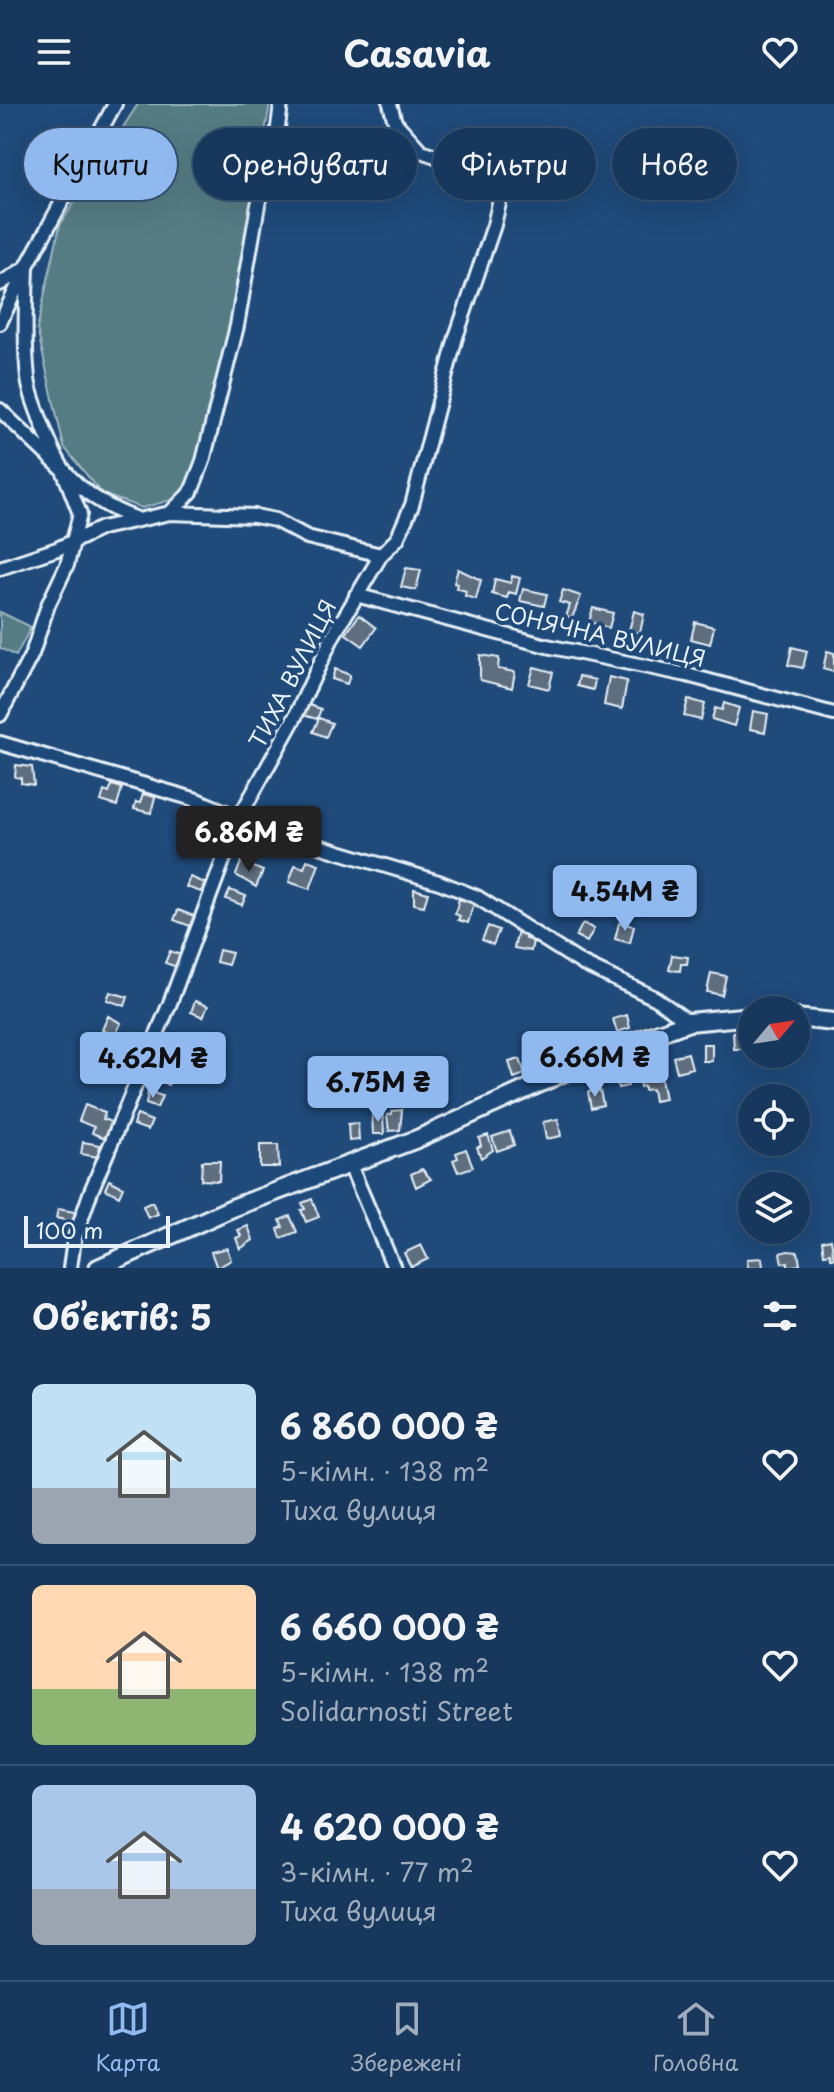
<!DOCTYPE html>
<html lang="uk">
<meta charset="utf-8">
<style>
:root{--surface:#17385c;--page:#244365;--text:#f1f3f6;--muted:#9eacbb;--line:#365272;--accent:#90b9f0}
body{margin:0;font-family:"Playpen Sans",sans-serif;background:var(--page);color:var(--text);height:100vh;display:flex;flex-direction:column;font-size:30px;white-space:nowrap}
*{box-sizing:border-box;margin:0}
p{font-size:26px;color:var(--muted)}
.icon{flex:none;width:44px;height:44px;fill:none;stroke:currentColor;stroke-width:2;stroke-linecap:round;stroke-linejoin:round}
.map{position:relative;height:1164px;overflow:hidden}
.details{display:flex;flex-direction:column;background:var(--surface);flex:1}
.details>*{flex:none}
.top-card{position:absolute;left:24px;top:24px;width:786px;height:72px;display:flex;gap:16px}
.needle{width:52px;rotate:61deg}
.buttons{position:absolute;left:738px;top:892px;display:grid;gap:16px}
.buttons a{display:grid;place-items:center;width:72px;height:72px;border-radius:50%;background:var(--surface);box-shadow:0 8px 32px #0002,0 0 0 2px var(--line);font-size:40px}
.scale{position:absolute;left:24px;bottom:20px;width:146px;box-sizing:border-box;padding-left:8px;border:4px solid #e8f1f8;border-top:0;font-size:22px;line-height:28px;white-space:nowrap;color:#e8f1f8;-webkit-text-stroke:6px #1f4a7a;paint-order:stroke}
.price{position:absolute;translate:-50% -68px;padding:0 18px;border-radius:8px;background:var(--accent);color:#111;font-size:26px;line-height:52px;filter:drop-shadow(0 2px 4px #0008)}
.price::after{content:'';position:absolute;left:50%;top:48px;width:24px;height:18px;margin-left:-12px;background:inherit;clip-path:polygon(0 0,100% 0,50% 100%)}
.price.selected{background:#222;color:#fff}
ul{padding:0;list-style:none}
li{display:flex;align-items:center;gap:24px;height:200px;padding:0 32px}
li+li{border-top:2px solid var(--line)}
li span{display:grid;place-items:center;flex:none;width:224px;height:160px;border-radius:12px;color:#555}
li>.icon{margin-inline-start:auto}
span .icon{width:96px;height:96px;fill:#fffc;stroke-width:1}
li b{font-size:34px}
h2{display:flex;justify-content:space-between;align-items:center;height:96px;padding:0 32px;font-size:34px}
.chip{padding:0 28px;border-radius:36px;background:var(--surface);box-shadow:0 8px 32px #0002,0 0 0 2px var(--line);font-size:28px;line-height:72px}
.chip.selected{background:var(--accent);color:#111}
header{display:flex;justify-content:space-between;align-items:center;height:104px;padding:0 32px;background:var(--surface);font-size:36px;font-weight:700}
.dock{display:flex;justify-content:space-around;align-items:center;height:112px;border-top:2px solid var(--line);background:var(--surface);font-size:22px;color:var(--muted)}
.dock a{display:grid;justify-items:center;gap:4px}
.dock .selected{color:var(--accent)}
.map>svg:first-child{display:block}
.green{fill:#547c83;stroke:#9eb6be;stroke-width:2}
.building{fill:#5e6e7e;stroke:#e8f1f8;stroke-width:2}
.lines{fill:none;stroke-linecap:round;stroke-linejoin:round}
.minor-casing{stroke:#e8f1f8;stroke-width:18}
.major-casing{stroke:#e8f1f8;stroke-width:22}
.minor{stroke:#1f4a7a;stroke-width:12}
.major{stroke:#1f4a7a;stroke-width:16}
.labels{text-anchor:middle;stroke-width:8;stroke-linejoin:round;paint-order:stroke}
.street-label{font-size:22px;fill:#e8f1f8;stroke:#1f4a7a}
</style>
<header><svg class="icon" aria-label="menu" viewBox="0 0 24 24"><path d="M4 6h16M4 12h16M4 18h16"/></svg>Casavia<svg class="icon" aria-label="heart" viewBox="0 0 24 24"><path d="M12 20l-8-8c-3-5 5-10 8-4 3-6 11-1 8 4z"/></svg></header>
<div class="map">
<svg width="834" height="1164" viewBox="0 0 834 1164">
<rect width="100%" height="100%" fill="#1f4a7a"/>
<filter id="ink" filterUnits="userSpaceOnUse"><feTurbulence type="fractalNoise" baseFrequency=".0125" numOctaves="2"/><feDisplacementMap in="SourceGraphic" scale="16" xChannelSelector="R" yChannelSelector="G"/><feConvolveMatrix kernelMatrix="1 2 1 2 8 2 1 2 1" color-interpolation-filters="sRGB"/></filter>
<g filter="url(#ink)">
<path class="green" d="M 138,0 L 270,0 L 225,248 L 196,365 L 175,395 L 142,404 L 102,390 L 64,343 L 37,225 L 60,121 Z
M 0,508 L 31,523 L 16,552 L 0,544 Z"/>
<path class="building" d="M 406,464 L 421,466 L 416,486 L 401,483 Z
M 458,465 L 481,476 L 476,495 L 465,492 L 466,487 L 456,484 L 457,480 L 454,479 Z
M 512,472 L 520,474 L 516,490 L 509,488 L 507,494 L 492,490 L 495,475 L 511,479 Z
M 523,485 L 547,490 L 544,502 L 520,497 Z
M 563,486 L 581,492 L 572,514 L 566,513 L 570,501 L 559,498 Z
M 593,504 L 613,509 L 609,524 L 589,518 Z
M 634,507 L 644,510 L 640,529 L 629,527 Z
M 359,511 L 376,524 L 363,542 L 346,530 Z
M 695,518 L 714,523 L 710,540 L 691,535 Z
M 792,543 L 807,547 L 803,564 L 788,561 Z
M 827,547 L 834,549 L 834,568 L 823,565 Z
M 480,551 L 499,554 L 498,565 L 515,568 L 512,584 L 480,576 Z
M 534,563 L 553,568 L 549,585 L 529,580 Z
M 335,565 L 350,571 L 347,580 L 332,575 Z
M 579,572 L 595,576 L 593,586 L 577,582 Z
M 609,573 L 627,577 L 622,605 L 604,601 Z
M 688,595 L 705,600 L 701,616 L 684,612 Z
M 724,599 L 739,604 L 734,622 L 712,615 L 715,604 L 722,606 Z
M 306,600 L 321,605 L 317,615 L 303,611 Z
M 753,607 L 768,610 L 765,628 L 750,625 Z
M 319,614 L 332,619 L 326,633 L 313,628 Z
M 16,661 L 32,663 L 34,681 L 21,679 L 21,674 L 15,673 Z
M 112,681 L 122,684 L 117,702 L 101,697 L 104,687 L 109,689 Z
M 143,690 L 155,693 L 151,709 L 134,705 L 136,698 L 140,699 Z
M 203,731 L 220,737 L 216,749 L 199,742 Z
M 307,756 L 319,760 L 310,785 L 289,778 L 295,761 L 304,764 Z
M 241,758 L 263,767 L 256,783 L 236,771 Z
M 190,773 L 205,779 L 201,788 L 186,783 Z
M 414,785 L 428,789 L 424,802 L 414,800 Z
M 230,786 L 246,792 L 242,801 L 226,795 Z
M 459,795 L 474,799 L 468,819 L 458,816 L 460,812 L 455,810 Z
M 178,806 L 194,812 L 190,822 L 174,816 Z
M 583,819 L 594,825 L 587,838 L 576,832 Z
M 619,819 L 634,822 L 630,839 L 615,835 Z
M 488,822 L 499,826 L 493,841 L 482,836 Z
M 518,826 L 526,828 L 525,835 L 533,836 L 531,847 L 514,844 Z
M 219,846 L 232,849 L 228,861 L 216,858 Z
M 170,847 L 181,851 L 177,863 L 165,859 Z
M 672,851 L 688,853 L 687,860 L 681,860 L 680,867 L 669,866 Z
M 711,869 L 726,872 L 722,891 L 707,888 Z
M 110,888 L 128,893 L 125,902 L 107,896 Z
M 195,897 L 208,902 L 203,913 L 191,908 Z
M 627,911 L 630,924 L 617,928 L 613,915 Z
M 108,912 L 121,919 L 115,932 L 102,926 Z
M 747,927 L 748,945 L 734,945 L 733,928 Z
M 177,934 L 195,942 L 187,961 L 174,955 L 178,947 L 172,945 Z
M 124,936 L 140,942 L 137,951 L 121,945 Z
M 703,940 L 712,940 L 712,957 L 703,957 Z
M 688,949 L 692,964 L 677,968 L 673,953 Z
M 520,955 L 525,970 L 514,974 L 509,958 Z
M 157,963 L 173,969 L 168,981 L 153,971 Z
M 650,964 L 651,972 L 660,970 L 665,995 L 654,997 L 652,985 L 644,986 L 644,982 L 640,983 L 637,966 Z
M 626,965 L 628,982 L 618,984 L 616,967 Z
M 432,968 L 434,987 L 418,989 L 416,970 Z
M 600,986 L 603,1001 L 591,1004 L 588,988 Z
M 148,987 L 162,992 L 157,1004 L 146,1000 Z
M 85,1001 L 105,1009 L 103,1015 L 111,1018 L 105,1034 L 92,1029 L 94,1023 L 79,1017 Z
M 402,1006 L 400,1026 L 389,1027 L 387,1011 L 392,1010 L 392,1007 Z
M 383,1010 L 384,1030 L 373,1030 L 372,1011 Z
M 137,1011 L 152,1017 L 148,1026 L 133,1021 Z
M 558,1015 L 561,1032 L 546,1035 L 543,1018 Z
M 358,1019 L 359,1036 L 349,1037 L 348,1020 Z
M 510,1027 L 514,1041 L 497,1047 L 492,1033 Z
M 488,1031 L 493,1046 L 481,1054 L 477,1043 L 481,1042 L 479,1034 Z
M 83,1038 L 100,1041 L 98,1053 L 81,1050 Z
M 260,1041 L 278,1041 L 279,1063 L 260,1063 Z
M 466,1045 L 473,1063 L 458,1068 L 453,1056 L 458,1054 L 456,1049 Z
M 202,1057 L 220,1057 L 219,1077 L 201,1076 Z
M 422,1065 L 431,1075 L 416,1083 L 411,1070 Z
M 109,1076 L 123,1083 L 119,1092 L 105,1085 Z
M 312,1095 L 319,1113 L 306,1118 L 301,1106 L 305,1105 L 302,1099 Z
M 152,1098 L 158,1110 L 148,1114 L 143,1102 Z
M 58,1105 L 75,1108 L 73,1118 L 56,1114 Z
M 290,1112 L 297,1128 L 281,1134 L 278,1125 L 283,1123 L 280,1116 Z
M 248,1122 L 253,1136 L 240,1145 L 236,1134 L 241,1132 L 238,1126 Z
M 831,1135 L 834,1154 L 831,1154 L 830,1149 L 824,1150 L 822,1137 Z
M 421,1141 L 428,1155 L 411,1163 L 404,1149 Z
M 227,1144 L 231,1156 L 217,1164 L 211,1148 Z
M 788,1147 L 798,1148 L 800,1161 L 788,1163 L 788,1158 L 782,1159 L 780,1149 Z
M 762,1154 L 763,1164 L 748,1164 L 747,1155 Z"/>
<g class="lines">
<defs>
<path id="minor" d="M 27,162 C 26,199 24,237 28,274 C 29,290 54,353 64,366 C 80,387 111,406 135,414
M 0,180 L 25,164
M 0,219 L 27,162 L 115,0
M 0,306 L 63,366 L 80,410 L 67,461 L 48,501 L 32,550 L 0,611
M 170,409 L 255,412 L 275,416 L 307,433 L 381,451
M 0,464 L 57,445 L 102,424 L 170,409 L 191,388 L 203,357 L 237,222 L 258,101 L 274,54 L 281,0
M 356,491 L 547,542 L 687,571 L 834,610
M 0,639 L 197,696 L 279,730 L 439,778 L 477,793 L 583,860 L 655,894 L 689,918
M 350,1061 L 394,1164
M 70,1164 L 74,1136 L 91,1087 L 170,899 L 239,714 L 294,615 L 333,532 L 381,451 L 397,435 L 412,401 L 456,233 L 494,121 L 503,82 L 496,65 L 488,60 L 450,57 L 421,47 L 395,18 L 390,0"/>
<path id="major" d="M 796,914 L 834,918
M 98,1164 L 232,1104 L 417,1035 L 622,942 L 689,918 L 752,912"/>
</defs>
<use href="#minor" class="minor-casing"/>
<use href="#major" class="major-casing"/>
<use href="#minor" class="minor"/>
<use href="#major" class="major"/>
</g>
</g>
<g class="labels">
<g class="street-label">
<text transform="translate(600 531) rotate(13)" y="8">СОНЯЧНА ВУЛИЦЯ</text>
<text transform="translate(293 570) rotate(-63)" y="8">ТИХА ВУЛИЦЯ</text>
</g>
</g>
</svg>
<div class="buttons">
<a><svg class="needle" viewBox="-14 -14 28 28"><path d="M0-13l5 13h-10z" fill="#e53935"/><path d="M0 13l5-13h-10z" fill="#9eacbb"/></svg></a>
<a><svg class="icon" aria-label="locate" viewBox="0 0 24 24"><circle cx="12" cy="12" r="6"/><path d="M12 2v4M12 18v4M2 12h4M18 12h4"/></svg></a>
<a><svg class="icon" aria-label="layers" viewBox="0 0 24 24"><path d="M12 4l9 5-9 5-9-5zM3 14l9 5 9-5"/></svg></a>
</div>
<div class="scale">100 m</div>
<b class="price selected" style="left:249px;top:770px">6.86M ₴</b>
<b class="price" style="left:625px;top:829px">4.54M ₴</b>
<b class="price" style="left:595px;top:995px">6.66M ₴</b>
<b class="price" style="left:153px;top:996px">4.62M ₴</b>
<b class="price" style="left:378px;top:1020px">6.75M ₴</b>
<div class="top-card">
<a class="chip selected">Купити</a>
<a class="chip">Орендувати</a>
<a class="chip">Фільтри</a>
<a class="chip">Нове</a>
</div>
</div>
<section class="details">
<h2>Об’єктів: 5<svg class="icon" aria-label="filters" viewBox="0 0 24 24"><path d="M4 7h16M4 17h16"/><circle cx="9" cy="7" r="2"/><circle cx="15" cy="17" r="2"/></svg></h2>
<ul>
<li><span style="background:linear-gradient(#bfe0f5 65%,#9aa5b1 0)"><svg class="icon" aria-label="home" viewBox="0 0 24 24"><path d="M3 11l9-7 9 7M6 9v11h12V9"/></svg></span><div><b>6 860 000 ₴</b><p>5-кімн. · 138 m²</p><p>Тиха вулиця</p></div><svg class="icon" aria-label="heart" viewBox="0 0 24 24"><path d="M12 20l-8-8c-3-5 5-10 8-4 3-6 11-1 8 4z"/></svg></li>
<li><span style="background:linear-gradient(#ffd9b3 65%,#8fb573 0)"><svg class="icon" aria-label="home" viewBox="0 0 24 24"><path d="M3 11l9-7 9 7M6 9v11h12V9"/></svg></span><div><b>6 660 000 ₴</b><p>5-кімн. · 138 m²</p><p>Solidarnosti Street</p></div><svg class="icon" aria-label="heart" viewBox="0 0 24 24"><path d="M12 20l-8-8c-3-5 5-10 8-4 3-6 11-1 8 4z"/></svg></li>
<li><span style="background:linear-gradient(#a9c7e8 65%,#9aa5b1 0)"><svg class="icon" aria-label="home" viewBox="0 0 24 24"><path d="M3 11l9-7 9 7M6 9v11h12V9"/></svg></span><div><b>4 620 000 ₴</b><p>3-кімн. · 77 m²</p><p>Тиха вулиця</p></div><svg class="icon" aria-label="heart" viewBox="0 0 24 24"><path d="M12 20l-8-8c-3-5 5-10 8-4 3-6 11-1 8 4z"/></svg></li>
</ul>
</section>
<nav class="dock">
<a class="selected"><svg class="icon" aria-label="map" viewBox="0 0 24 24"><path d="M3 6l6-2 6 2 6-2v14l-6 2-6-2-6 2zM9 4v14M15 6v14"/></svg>Карта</a>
<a><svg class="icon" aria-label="saved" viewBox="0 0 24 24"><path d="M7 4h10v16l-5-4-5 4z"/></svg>Збережені</a>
<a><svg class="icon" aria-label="home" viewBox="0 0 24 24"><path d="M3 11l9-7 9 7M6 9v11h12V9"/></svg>Головна</a>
</nav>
